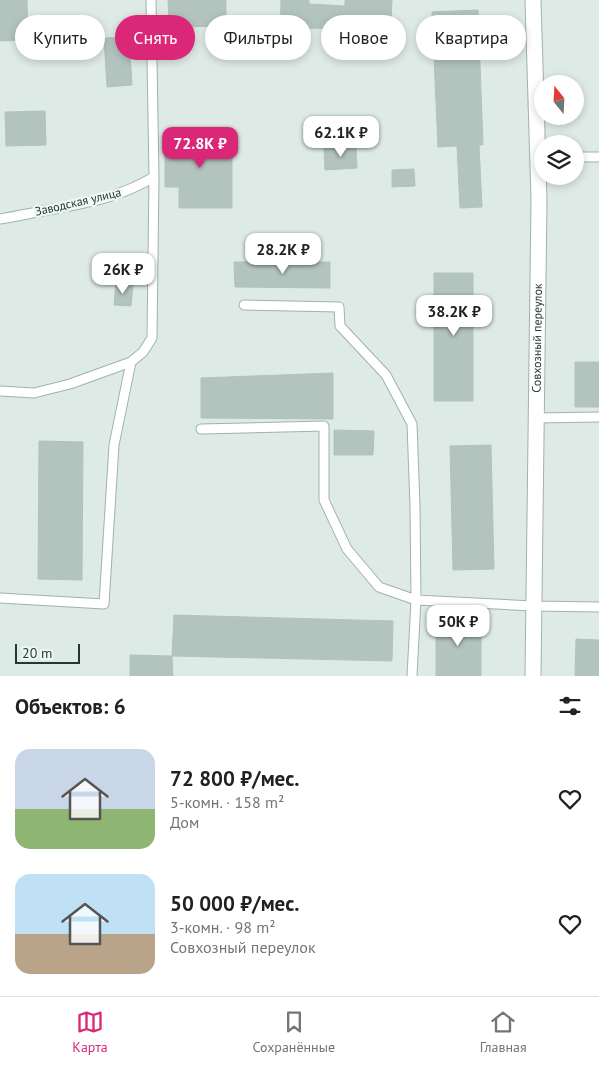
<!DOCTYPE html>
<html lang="ru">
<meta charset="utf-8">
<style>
:root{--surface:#fff;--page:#f2f2f2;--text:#202124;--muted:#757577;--line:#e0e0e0;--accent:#db2777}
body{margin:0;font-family:"PT Sans",sans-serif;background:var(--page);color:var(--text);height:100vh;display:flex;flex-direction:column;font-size:19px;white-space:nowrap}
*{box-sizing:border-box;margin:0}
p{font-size:16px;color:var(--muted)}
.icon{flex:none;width:28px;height:28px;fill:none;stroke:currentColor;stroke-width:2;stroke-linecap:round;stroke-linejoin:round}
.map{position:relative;height:676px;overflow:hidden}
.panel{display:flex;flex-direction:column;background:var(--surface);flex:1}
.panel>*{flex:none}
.hud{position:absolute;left:15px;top:15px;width:570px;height:45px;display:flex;gap:10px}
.needle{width:32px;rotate:342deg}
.fabs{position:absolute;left:534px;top:75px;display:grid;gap:10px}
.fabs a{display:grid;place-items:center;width:50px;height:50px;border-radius:50%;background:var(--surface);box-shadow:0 2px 8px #0003;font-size:25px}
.scale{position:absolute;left:15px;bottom:12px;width:65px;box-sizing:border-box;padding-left:5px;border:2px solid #203935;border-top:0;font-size:14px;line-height:18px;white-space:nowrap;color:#203935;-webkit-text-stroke:4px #eef7f3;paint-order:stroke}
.price{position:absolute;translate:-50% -42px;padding:0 11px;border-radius:10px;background:#fff;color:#222;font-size:16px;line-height:32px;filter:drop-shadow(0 1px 2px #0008)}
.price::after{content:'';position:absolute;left:50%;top:30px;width:15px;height:11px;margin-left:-8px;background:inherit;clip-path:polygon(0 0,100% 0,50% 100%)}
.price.active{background:var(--accent);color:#fff}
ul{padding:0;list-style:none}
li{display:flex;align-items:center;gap:15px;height:125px;padding:0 15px}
li span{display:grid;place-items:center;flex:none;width:140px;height:100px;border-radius:15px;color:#555}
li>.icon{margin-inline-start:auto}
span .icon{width:60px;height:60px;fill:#fffc;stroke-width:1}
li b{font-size:21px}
h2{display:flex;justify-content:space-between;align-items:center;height:60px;padding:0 15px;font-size:21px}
.tag{padding:0 18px;border-radius:22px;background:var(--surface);box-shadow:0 2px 8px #0003;font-size:18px;line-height:45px}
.tag.active{background:var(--accent);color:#fff}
.menu{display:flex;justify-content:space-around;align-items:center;height:70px;border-top:1px solid var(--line);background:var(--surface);font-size:14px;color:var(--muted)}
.menu a{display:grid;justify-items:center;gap:2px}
.menu .active{color:var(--accent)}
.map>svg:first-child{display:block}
.building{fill:#b3c4bf;stroke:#b1c3be}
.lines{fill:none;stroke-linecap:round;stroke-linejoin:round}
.service-casing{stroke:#a1b1ad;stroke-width:11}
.minor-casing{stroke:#a1b1ad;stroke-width:17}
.service{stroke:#fff;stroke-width:9}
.minor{stroke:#fff;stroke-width:15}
.labels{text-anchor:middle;stroke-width:4.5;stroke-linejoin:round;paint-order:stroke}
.street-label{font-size:12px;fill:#203935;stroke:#eef7f3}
</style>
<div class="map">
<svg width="599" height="676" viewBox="0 0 599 676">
<rect width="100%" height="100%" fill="#deeae6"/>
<path class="building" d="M 0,0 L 27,0 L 28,40 L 0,41 Z
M 168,0 L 226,0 L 226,26 L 169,27 Z
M 281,0 L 309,0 L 309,4 L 345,6 L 345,0 L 392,0 L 391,21 L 368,20 L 368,26 L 348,25 L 347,29 L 308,28 L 308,42 L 280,41 Z
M 478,10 L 483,145 L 479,145 L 482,207 L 460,208 L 457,146 L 438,147 L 432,12 Z
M 129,37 L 132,85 L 107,87 L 104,38 Z
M 45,111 L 46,145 L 6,146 L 5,112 Z
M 165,134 L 232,134 L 232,208 L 179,208 L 179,187 L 165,187 Z
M 356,147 L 357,168 L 325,170 L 324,149 Z
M 414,169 L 415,186 L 392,187 L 392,170 Z
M 234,262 L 330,262 L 330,288 L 235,287 Z
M 434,273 L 473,273 L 473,401 L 434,401 Z
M 116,283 L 133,285 L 131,306 L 114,305 Z
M 575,362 L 599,362 L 599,407 L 575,407 Z
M 333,373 L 333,419 L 201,418 L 201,378 Z
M 334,430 L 374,431 L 373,455 L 334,455 Z
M 39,441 L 83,442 L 82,580 L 38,579 Z
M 491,445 L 494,569 L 453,570 L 450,446 Z
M 174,615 L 393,621 L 392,661 L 172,656 Z
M 436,618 L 481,618 L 481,676 L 436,676 Z
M 576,639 L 599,640 L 599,676 L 575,676 Z
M 130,655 L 172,656 L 173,676 L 130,676 Z"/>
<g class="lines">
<defs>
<path id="service" d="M 575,157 L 599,157
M 0,219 C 18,216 36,212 54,209 C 91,202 120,197 154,177
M 0,391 L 34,393 L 70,384 L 131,362 L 143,352 L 152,338 L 154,177 L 151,0
M 536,418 L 599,417
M 201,429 L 324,426 L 324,500 L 347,549 L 379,587 L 416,600 L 415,506 L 412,424 L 386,375 L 340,326 L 339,307 L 244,305
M 0,598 L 104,604 L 114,445 L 131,362
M 412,676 L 416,600 L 534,606 L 599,607"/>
<g id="minor">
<path id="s1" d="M 533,676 L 539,200 L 533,0"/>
</g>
</defs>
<use href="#service" class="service-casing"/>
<use href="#minor" class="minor-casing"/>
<use href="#service" class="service"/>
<use href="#minor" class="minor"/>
</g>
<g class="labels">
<g class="street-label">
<text transform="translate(78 202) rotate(-13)" y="4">Заводская улица</text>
<text dy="4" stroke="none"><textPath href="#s1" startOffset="338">Совхозный переулок</textPath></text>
</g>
</g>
</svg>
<div class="fabs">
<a><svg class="needle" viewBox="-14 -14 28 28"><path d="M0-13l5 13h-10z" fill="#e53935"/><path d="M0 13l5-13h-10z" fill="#757577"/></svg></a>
<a><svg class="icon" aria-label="layers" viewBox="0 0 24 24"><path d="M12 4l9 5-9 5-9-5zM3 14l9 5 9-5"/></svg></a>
</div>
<div class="scale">20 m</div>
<b class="price" style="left:341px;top:158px">62.1K ₽</b>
<b class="price active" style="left:200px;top:169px">72.8K ₽</b>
<b class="price" style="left:283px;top:275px">28.2K ₽</b>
<b class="price" style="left:123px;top:295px">26K ₽</b>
<b class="price" style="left:454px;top:337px">38.2K ₽</b>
<b class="price" style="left:458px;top:647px">50K ₽</b>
<div class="hud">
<a class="tag">Купить</a>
<a class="tag active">Снять</a>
<a class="tag">Фильтры</a>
<a class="tag">Новое</a>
<a class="tag">Квартира</a>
</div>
</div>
<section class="panel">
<h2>Объектов: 6<svg class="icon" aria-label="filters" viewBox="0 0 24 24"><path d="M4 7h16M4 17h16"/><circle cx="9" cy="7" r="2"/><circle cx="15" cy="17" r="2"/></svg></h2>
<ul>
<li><span style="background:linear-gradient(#c9d6e8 60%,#8fb573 0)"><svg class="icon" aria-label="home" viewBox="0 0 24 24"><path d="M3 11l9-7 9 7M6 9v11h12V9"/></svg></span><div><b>72 800 ₽/мес.</b><p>5-комн. · 158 m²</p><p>Дом</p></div><svg class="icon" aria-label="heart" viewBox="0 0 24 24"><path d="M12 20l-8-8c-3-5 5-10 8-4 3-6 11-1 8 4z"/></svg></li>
<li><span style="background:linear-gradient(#bfe0f5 60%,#b9a48a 0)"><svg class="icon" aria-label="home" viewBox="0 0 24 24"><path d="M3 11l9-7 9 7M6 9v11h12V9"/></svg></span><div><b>50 000 ₽/мес.</b><p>3-комн. · 98 m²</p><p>Совхозный переулок</p></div><svg class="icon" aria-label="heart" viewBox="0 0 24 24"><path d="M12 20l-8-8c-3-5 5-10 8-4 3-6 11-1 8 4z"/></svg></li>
</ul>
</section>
<nav class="menu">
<a class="active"><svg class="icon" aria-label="map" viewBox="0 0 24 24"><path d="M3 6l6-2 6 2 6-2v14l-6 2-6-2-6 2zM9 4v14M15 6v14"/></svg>Карта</a>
<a><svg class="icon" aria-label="saved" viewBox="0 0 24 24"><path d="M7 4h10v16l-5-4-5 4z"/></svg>Сохранённые</a>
<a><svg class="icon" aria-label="home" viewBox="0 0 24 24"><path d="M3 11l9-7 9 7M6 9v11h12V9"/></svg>Главная</a>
</nav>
